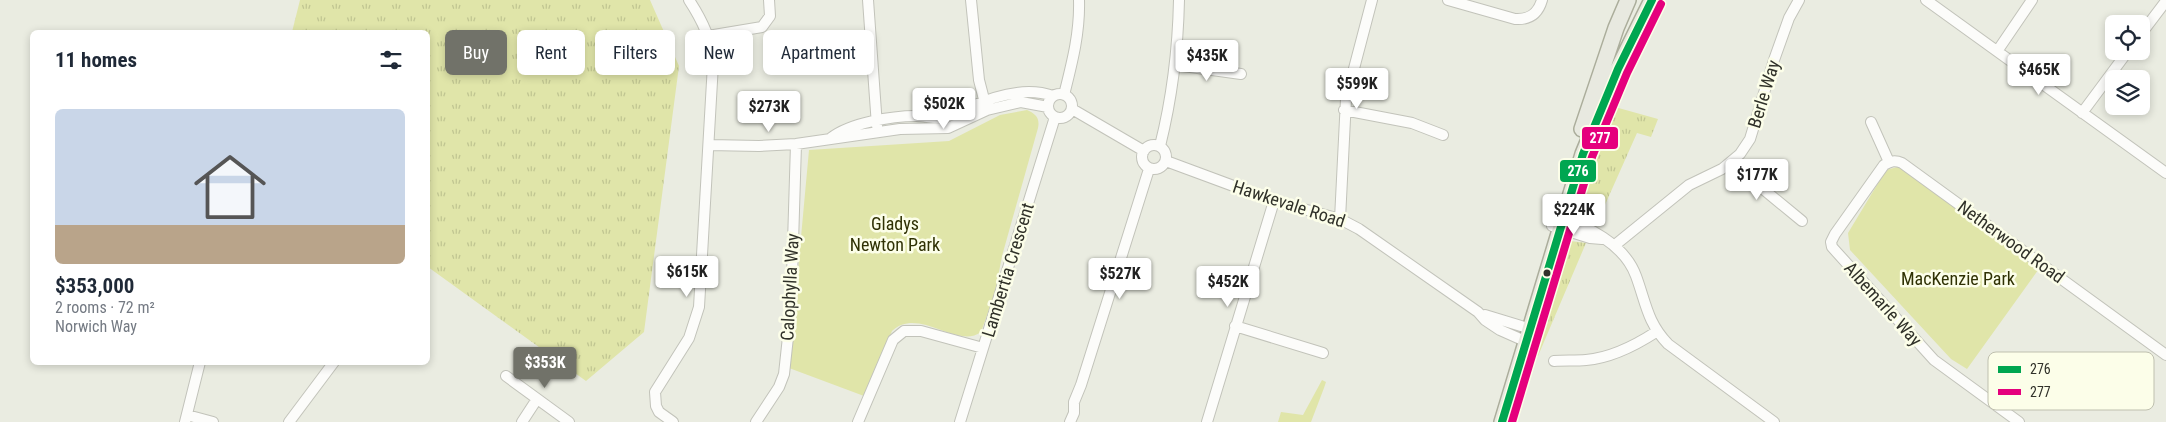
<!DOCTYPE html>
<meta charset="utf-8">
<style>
:root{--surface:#fff;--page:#f2f2f3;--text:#1f2937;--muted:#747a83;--line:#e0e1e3;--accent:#717269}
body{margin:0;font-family:"Roboto Condensed",sans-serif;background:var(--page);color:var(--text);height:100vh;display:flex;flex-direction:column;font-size:19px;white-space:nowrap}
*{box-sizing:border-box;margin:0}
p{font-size:16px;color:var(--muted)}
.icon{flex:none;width:28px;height:28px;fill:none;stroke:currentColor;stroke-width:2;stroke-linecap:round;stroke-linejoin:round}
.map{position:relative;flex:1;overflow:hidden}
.drawer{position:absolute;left:30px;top:30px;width:400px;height:335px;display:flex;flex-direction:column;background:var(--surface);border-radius:8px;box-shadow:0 2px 8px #0003}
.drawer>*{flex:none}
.hud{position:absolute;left:445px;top:30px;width:475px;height:45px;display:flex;gap:10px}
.buttons{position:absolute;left:2105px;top:15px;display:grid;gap:10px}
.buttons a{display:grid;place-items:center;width:45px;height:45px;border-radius:8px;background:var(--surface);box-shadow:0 2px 8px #0003;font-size:25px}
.price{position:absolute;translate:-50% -42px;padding:0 11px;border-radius:5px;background:#fff;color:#222;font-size:16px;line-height:32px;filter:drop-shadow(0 1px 2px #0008)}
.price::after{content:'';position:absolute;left:50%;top:30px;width:15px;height:11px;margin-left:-8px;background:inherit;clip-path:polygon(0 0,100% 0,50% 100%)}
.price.active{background:var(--accent);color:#fff}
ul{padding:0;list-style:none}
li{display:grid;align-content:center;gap:10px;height:265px;padding:0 25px}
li+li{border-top:1px solid var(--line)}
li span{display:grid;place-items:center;height:155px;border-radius:8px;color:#555}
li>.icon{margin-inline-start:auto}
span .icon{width:90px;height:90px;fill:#fffc;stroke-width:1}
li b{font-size:21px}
h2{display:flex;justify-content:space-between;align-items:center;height:60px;padding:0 25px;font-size:21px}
.pill{padding:0 18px;border-radius:8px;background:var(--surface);box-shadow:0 2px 8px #0003;font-size:18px;line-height:45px}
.pill.active{background:var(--accent);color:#fff}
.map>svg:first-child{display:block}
.grass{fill:url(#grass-tufts)}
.park{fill:#e0e5a9}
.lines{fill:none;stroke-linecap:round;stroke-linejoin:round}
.minor-casing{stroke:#c2c3ba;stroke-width:12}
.primary-casing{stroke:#abad9b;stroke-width:18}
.minor{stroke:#fcfcfa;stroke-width:10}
.primary{stroke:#e8e9e0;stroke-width:15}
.bus-1-casing{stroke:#fcfee9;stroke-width:11}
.bus-2-casing{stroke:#fcfee9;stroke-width:11}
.bus-1{stroke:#00a651;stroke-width:8}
.bus-2{stroke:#e5007d;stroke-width:8}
.bus-dot{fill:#303129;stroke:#fcfee9;stroke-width:2}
.labels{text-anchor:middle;stroke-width:5;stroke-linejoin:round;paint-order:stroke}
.street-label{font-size:18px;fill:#303129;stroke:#fcfee9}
.park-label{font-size:18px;fill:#2f3104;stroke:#fcfee9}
.key{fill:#fcfee9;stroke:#bfc0af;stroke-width:1}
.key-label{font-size:14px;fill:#303129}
.line-badge{stroke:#fcfee9;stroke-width:2}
.badge-label{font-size:14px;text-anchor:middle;font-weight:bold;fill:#fff}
</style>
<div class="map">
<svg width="2166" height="422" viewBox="0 0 2166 422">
<defs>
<pattern id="grass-tufts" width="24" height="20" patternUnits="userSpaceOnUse" patternTransform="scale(1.25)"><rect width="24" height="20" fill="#e0e5a9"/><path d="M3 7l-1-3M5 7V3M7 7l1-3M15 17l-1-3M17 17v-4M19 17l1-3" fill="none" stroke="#c0c591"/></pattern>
</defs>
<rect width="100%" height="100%" fill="#eaece1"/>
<path class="grass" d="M 300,0 L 650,0 L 679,66 L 644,332 L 586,381 L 428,267 L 428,32 L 292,32 Z
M 1615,107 L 1658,119 L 1651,137 L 1637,133 L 1596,225 L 1582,216 L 1580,201 L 1591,166 L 1594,149 L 1607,114 Z
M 1571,241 L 1586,243 L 1538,356 L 1535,356 L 1565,249 Z"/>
<path class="park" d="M 1027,110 C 1036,114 1040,118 1038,128 L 1002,256 L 995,293 L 981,332 C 957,350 919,306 892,331 L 864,396 L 789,368 L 809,150 L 949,141 L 1000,115 Z
M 1901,166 L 2041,266 L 1967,369 L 1951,359 L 1850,250 L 1848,233 L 1886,170 Z
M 1322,380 L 1326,382 L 1324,388 L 1311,422 L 1278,422 L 1281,412 L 1303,415 Z"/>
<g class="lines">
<defs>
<path id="minor" d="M 868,0 L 877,126
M 971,0 L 979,80 L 986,107
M 1448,0 L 1515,19 C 1529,20 1538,14 1542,0
M 1926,0 L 2166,173
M 2141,34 L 2166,1
M 708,36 L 762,27 L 770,16 L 769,0
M 1998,50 L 2032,0
M 1176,65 L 1241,74
M1048 106a12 12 0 1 1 24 0a12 12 0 1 1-24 0Z
M 1064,95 C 1072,63 1080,33 1079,0
M 1072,109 L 1144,151
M 1344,110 L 1412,123 L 1443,135
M 2082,113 L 2128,51
M 1871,122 L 1889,162
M 831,138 C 850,123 892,116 916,116 C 926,116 937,120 947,117 C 954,115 961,110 968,108 C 994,96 1025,86 1053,96
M1142 157a12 12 0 1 1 24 0a12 12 0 1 1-24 0Z
M 709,145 L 759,146 L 796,144 L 900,129 L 948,128 L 987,110 L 1021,102 L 1048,107
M 1160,146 C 1172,98 1178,50 1179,0
M 1166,161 L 1274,201 L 1340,219 L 1359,229 L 1478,312 L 1485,320 L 1500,330 L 1527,342
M 1734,161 L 1757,184 L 1802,221
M 1556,215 C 1586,226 1624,243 1636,276 C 1646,303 1647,322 1668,344 L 1774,422
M 1340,219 L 1346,99 L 1372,0
M 1552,226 L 1590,238 L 1602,239
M 1615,245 L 1689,185 L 1722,169 L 1740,154 L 1750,139 L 1774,60 L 1789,18 L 1799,0
M 1485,315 L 1531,329
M 1235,326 L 1323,353
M 1554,361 C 1564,360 1575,361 1586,360 C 1610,358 1636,345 1656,332
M 506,376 L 569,422
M 187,415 L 213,422
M 185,422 L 200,362
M 289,422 L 334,362
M 522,422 L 537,399
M 673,422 L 659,412 L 656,406 L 655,392 L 689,338 L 699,307 L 713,64 C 712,40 702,20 689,0
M 756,422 L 779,387 L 784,374 L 791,309 L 796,144
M 858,422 L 893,340 L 904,331 L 921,331 L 983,348
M 960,422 L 1055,117
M 1070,422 L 1074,413 L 1074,402 L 1081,385 L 1149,169
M 1207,422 L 1274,201
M 2019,422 L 1934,360 L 1832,247 L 1831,242 L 1835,234 L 1884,165 C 1891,161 1895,160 1902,163 L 2166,355"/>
<path id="primary" d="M 1582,129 L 1616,28 L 1628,0
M 1502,422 L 1583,154 L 1618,69 L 1652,0"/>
</defs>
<use href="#minor" class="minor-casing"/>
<use href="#primary" class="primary-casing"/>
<use href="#minor" class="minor"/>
<use href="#primary" class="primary"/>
<defs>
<path id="bus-1" d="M 1502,422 L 1583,154 L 1618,69 L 1652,0"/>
<path id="bus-2" d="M 1512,422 L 1592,157 L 1627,73 L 1661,4"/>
</defs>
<use href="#bus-1" class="bus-1-casing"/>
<use href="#bus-2" class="bus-2-casing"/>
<use href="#bus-1" class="bus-1"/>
<use href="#bus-2" class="bus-2"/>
</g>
<circle class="bus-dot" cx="1547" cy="273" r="4.5"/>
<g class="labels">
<g class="street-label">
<text transform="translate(1764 94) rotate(-73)" y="6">Berle Way</text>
<text transform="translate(1289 204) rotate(18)" y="6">Hawkevale Road</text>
<text transform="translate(2011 242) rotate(36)" y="6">Netherwood Road</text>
<text transform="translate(1008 270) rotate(-73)" y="6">Lambertia Crescent</text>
<text transform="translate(790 287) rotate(-87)" y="6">Calophylla Way</text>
<text transform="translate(1883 304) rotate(48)" y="6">Albemarle Way</text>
</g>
<g class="park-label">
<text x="895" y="230">Gladys<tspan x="895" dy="21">Newton Park</tspan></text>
<text x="1958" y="285">MacKenzie Park</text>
</g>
</g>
<rect x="1988" y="352" width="166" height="58" rx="8" class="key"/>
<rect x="1998" y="366" width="23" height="7" fill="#00a651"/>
<rect x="1998" y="389" width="23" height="6" fill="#e5007d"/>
<g class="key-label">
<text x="2030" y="374">276</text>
<text x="2030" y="397">277</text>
</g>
<g class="line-badge">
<rect x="1581" y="126" width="38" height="24" rx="5" fill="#e5007d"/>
<rect x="1559" y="159" width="38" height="24" rx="5" fill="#00a651"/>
</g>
<g class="badge-label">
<text x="1600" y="143">277</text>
<text x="1578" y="176">276</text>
</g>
</svg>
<div class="buttons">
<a><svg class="icon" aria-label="locate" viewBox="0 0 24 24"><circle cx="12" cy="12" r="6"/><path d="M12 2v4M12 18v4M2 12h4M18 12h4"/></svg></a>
<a><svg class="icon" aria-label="layers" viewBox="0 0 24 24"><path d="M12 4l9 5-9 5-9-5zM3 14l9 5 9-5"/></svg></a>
</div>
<b class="price" style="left:1207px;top:82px">$435K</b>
<b class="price" style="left:2039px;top:96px">$465K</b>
<b class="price" style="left:1357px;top:110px">$599K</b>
<b class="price" style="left:944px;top:130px">$502K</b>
<b class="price" style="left:769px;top:133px">$273K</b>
<b class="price" style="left:1757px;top:201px">$177K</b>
<b class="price" style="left:1574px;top:236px">$224K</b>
<b class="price" style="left:687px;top:298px">$615K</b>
<b class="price" style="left:1120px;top:300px">$527K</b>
<b class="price" style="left:1228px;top:308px">$452K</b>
<b class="price active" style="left:545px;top:389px">$353K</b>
<div class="hud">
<a class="pill active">Buy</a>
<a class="pill">Rent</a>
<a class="pill">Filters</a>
<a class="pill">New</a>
<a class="pill">Apartment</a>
</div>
<section class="drawer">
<h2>11 homes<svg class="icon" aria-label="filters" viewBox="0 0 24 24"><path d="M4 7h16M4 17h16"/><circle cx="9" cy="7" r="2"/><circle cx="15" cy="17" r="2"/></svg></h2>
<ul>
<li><span style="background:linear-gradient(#c9d6e8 75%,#b9a48a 0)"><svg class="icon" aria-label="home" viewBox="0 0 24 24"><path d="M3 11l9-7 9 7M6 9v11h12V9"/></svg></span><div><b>$353,000</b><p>2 rooms · 72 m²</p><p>Norwich Way</p></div></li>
</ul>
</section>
</div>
